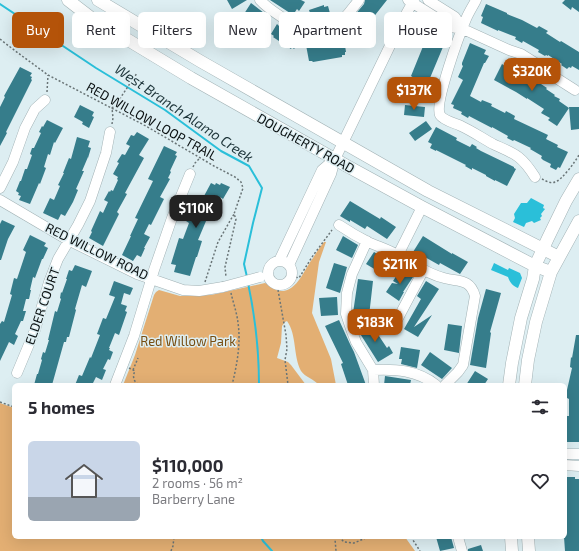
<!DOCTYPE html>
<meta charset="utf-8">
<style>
:root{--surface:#fff;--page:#f7f7f7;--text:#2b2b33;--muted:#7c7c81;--accent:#b45309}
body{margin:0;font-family:"Exo 2",sans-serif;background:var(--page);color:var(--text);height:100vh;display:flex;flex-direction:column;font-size:15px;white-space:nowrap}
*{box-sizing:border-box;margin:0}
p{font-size:13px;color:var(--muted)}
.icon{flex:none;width:22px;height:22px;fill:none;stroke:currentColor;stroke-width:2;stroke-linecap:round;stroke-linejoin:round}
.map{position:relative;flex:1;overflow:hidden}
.drawer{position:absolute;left:12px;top:383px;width:555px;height:156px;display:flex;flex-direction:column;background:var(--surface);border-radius:6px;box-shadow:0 4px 16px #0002}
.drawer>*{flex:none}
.guide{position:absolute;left:12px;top:12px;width:555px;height:36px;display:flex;gap:8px}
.price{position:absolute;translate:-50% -34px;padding:0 9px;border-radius:8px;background:var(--accent);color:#fff;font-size:13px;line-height:26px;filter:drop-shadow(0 1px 2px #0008)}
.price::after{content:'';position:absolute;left:50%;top:24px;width:12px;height:9px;margin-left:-6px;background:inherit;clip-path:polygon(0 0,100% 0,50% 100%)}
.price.active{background:#222;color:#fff}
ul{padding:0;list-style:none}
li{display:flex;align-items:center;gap:12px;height:100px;padding:0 16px}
li span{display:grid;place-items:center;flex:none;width:112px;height:80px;border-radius:6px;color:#555}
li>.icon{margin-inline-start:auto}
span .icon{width:48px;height:48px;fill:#fffc;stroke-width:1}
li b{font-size:17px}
h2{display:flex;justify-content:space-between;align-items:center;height:48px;padding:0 16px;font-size:17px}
.chip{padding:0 14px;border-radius:6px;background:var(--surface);box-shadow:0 4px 16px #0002;font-size:14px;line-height:36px}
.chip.active{background:var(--accent);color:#fff}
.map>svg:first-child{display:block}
.green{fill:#e3af73}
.water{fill:#2abfd9}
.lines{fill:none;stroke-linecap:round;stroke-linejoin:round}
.stream{stroke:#2abfd9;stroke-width:2}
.building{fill:#367d8b}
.minor-casing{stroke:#a2b2b5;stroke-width:11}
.major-casing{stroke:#a2b2b5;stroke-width:13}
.path{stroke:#6a7577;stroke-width:1.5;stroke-dasharray:2 2;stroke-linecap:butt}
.minor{stroke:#fff;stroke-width:10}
.major{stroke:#fff;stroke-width:12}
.minor-bridge-casing{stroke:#a2b2b5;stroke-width:11;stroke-linecap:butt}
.minor-bridge{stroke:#fff;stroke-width:10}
.labels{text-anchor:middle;stroke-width:3;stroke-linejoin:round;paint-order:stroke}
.street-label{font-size:13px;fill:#090f10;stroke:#ddeef2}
.park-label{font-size:13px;fill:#774d11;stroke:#ddeef2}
.water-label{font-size:14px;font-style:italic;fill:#1e353a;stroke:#ddeef2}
</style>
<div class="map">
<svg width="579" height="551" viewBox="0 0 579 551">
<rect width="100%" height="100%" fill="#ddeef2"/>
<path class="green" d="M 324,242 L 326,242 L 319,262 L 312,313 L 331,359 L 336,385 L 319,385 C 314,379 305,377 301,371 C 293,356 297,335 287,321 L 285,322 L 282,326 L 281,343 L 277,358 L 288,362 L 291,365 L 306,385 L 123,385 L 135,355 L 154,295 L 156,292 L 159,290 L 180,296 L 211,295 L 265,283 C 271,285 274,291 281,291 C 297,292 305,268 313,258 C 316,253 320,247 324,242 Z
M 0,403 L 14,408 L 14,537 L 405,537 L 415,551 L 0,551 Z"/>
<path class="water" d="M 531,198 L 544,205 L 543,208 L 545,209 L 541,214 L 542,216 L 540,218 L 541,220 L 534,223 L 532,221 L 526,223 L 524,227 L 513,222 L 515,218 L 514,214 L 521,203 L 527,203 Z
M 494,263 L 508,270 L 509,268 L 520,273 L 522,278 L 518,288 C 513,286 510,283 508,277 L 491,270 Z"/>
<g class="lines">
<path class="stream" d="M 0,4 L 96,68 L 165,110 L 221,151 L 249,166 L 262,188 L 253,223 L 244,264 L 247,277
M 248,283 C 255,316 259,351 259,385
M 261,537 L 263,541 L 272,551"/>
</g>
<path class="building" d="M 227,0 L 247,0 L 232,9 Z
M 270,0 L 301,0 L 305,2 L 299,11 L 297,9 L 293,15 Z
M 365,0 L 387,0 L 357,38 L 356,37 L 354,40 L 346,34 L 348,32 L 343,29 L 364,4 Z
M 565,0 L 579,0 L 579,12 L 572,7 L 571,10 L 562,3 Z
M 251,3 L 264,13 L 262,17 L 264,18 L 258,27 L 242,17 Z
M 486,4 L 507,13 L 507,14 L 522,20 L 537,28 L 539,26 L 548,31 L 546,33 L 560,42 L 561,41 L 579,52 L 579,70 L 572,66 L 571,68 L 569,67 L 567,69 L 561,65 L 562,64 L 548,55 L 548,56 L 546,55 L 545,56 L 538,52 L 539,50 L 523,41 L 522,43 L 515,39 L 516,37 L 498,30 L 498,31 L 481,23 L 483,17 L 481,16 Z
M 324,5 L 324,7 L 328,6 L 331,17 L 329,17 L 330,22 L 316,26 L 315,22 L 313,22 L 309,10 Z
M 277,24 L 279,26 L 280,24 L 300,36 L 299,39 L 301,40 L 294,49 L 292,47 L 291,49 L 273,37 L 274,36 L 271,34 Z
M 433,29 L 448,35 L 430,78 L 433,79 L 429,88 L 430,88 L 426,95 L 421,93 L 420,95 L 409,89 L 414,78 L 411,76 L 426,39 L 424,38 L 427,31 L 431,33 Z
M 344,39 L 346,52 L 345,52 L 345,55 L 342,55 L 342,57 L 313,62 L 312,61 L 309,61 L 306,45 Z
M 470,43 L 486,50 L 484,54 L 489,56 L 485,63 L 484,63 L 470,96 L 481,102 L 482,100 L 492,104 L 491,106 L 505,113 L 506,111 L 515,116 L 514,119 L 548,135 L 546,139 L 558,145 L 557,147 L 568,152 L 560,168 L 558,167 L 556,170 L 550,167 L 551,164 L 543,160 L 541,158 L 542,156 L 530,149 L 531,148 L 514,140 L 513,141 L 507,138 L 508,136 L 492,127 L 492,128 L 469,116 L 468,118 L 461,114 L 462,112 L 453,108 L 454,105 L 451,104 L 463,80 L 458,77 L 463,66 L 462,65 L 462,63 Z
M 507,62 L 522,70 L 521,72 L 532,78 L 533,77 L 539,80 L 538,82 L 547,88 L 546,89 L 555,95 L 554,96 L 560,99 L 559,101 L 569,108 L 557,126 L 548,120 L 550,118 L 541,113 L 544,109 L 527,98 L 527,99 L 516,92 L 494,80 L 502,64 L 505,66 Z
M 20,67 L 32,73 L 30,76 L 32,77 L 31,79 L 32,80 L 6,132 L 7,133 L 0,146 L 0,107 L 5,97 L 4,96 Z
M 80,105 L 94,112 L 92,116 L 94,117 L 89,128 L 82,124 L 83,122 L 74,117 Z
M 405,105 L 425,107 L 424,117 L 404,115 Z
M 569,107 L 579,107 L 579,129 L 571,130 Z
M 47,120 L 63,128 L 55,143 L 54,142 L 50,155 L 48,154 L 44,167 L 46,168 L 40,184 L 39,183 L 30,204 L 19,200 L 21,196 L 18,195 L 19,193 L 16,191 L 20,181 L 21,181 L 25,169 L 27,169 L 32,155 L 30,154 L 32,148 L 34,148 L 41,133 L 39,132 L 42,126 L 43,127 Z
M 426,121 L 432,129 L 415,141 L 409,133 Z
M 436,127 L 457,138 L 456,140 L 470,147 L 472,144 L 477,147 L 476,148 L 481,151 L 514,167 L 514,168 L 516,169 L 507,186 L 495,180 L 495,181 L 486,176 L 486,175 L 472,168 L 472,170 L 465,166 L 466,165 L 436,150 L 436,151 L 430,148 L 432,144 L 428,142 Z
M 137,132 L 149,139 L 139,155 L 144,158 L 125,193 L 127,194 L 117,212 L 119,214 L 103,246 L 89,238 L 92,232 L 91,231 L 100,211 L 103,213 L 108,202 L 104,200 L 109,191 L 110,192 L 111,190 L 113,191 L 118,180 L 117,179 L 118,177 L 113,174 L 119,163 L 117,162 L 122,154 L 125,155 L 130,146 L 126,144 L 131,135 L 134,136 Z
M 77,137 L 90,141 L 88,147 L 91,148 L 88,158 L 88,157 L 82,171 L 84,171 L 76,189 L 78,190 L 73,202 L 65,216 L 61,214 L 58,220 L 43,213 L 50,198 L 54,200 L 60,186 L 58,185 L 64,173 L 63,173 L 69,158 L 71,159 Z
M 164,146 L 177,152 L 175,155 L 177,156 L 170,171 L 171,172 L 168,178 L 170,179 L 160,197 L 164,199 L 151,225 L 149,224 L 144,234 L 150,237 L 144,248 L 145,248 L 141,257 L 137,255 L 133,261 L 122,255 L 131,236 L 130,236 L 138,219 L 135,218 L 153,181 L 148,179 Z
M 211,183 L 215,185 L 216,183 L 220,185 L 221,183 L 230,187 L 223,199 L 220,197 L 214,210 L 212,209 L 210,214 L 209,214 L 198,240 L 202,241 L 197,257 L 196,257 L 190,276 L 174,272 L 176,265 L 171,264 L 179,238 L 183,239 L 189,223 L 186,221 L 189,214 L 190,214 L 198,198 L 200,199 L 202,195 L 204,196 Z
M 350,201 L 380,219 L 381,217 L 396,227 L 387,239 L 367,226 L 365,229 L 350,220 L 350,222 L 340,216 Z
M 2,220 L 15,226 L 8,239 L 1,260 L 0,260 L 0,224 Z
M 30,235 L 46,243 L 44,246 L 48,248 L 43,259 L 42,259 L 35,278 L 33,277 L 30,290 L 31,290 L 29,299 L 26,299 L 23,311 L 26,311 L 23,321 L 21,321 L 15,334 L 18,336 L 14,345 L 9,342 L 0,361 L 0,324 L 2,321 L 4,322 L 12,295 L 10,294 L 14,278 L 17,279 L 26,252 L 23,250 Z
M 343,236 L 358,245 L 352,258 L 336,250 Z
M 423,236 L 452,254 L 452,253 L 468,262 L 460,274 L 440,263 L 439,265 L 423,256 L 423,257 L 413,252 Z
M 374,252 L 389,261 L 381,273 L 366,264 Z
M 334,263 L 347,267 L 340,293 L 326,288 Z
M 75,265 L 92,271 L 86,287 L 82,285 L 75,309 L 76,310 L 69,337 L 67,337 L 66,342 L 64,342 L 52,385 L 34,385 L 37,374 L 38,374 L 42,360 L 41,359 L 43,352 L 45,353 L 49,340 L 48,340 L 55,311 L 57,312 L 61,299 L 60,298 L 61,292 L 62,293 L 67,279 L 66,279 L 69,270 L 72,271 Z
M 401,269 L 413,277 L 403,292 L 404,292 L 399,301 L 386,292 L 392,283 L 398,284 L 393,281 Z
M 358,279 L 373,281 L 369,316 L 353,314 L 353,313 Z
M 114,281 L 133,288 L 130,295 L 124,293 L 121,304 L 127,306 L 125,311 L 127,312 L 119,335 L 115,333 L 109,348 L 110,348 L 109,350 L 113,352 L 110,360 L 108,359 L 103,369 L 106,370 L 102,380 L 96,377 L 92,385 L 75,385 L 79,375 L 82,376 L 90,357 L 91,358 L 100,335 L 97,334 L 103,318 L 106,319 L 115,297 L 109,295 Z
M 426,281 L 439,289 L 414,327 L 432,315 L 418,337 L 404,329 L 421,299 L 417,296 Z
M 486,289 L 501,293 L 490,332 L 491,333 L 486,368 L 470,365 L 478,318 Z
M 337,297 L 338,315 L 321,316 L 319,298 Z
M 339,320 L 350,344 L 354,352 L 366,385 L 348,385 L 341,364 L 343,363 L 325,326 Z
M 371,324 L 387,348 L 389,346 L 393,353 L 378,362 L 359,332 Z
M 448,324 L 462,326 L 459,353 L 444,350 Z
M 576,335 L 579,335 L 579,442 L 566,442 L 567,416 L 569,416 L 569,399 L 567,398 L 567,390 L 572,368 L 570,367 L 571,357 L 572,358 Z
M 401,347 L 420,350 L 417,368 L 401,364 L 402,359 L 399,359 Z
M 430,352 L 452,368 L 442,379 L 421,365 Z
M 475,371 L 488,379 L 484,385 L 466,385 Z
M 385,376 L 411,380 L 410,385 L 384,385 Z
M 565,477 L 575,477 L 575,479 L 579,479 L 579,551 L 565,551 L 564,537 Z
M 436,537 L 451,537 L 454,548 L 440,551 Z
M 481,545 L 483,551 L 468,551 L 468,549 Z"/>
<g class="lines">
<defs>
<path id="minor" d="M 260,0 C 268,9 279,15 289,22 C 295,26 301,30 308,33 C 332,40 346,16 359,0
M 408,0 L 451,27 L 463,29 L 509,50 L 521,54 L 545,69 L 553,76 L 575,90
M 428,0 L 455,17 L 463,29
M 476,0 C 473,6 469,12 466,19 C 460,33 434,103 440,115 C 444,121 455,123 461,126 C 472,131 482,138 493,144 C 515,154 521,155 535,177
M 0,188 L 13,162 L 25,128 L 35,109 L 45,100
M 0,200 L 68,240 L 137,274 L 183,290 L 199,291 L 223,287
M 339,225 C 348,231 358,237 368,242 C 379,247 390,250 399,256 C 414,264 427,274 444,278 C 458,282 470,278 475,296 L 463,365 L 458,372 L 445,385
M 367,241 L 352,274 L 347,293 L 346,314 L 351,329 L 356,342 L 373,370 L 374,385
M 398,255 L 422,207
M268 273a12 12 0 1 1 24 0a12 12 0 1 1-24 0Z
M 279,261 L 322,170 L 335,159
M 289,265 L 331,174 L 335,159 L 401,23 L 414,0
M 395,324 L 423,271
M 373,370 C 396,369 417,370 436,385
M 17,373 L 35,330 L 49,282 L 58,259 L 78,225 L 90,201 L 106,153 L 110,132
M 115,385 L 134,336 L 154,270 L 172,218 L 190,174
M 565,454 L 579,454
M 565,465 L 579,466
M 458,537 L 462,551"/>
<path id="major" d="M 68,0 L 90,17 L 191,78 L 347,166 L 422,207 L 535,266 L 551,272
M 98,0 L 200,61 L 428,191 L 559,257
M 509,385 L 512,363 L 521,318 L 533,279 L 535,266 L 548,238 L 566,201 L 579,179
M 525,385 L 528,360 L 536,322 L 551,272 L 579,221
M 511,537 L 512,551
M 528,537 L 529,551"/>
</defs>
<use href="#minor" class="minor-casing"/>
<use href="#major" class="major-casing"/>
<path class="path" d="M 0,39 C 16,52 32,63 48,75 L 146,126 L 214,166 L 235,177 L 241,182 L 243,188 L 234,214 L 236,219 L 225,267 L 226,277
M 47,92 L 48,75
M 112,124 L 113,118 L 112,108 L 117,103 L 137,73
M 193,167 L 195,163 L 200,158
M 542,179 C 546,181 551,184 555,182 C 562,180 575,162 579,155
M 292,276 L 299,278 L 312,257 L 332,230
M 205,282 L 218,242 L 234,214
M 278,286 L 278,290 L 286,335 L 287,349 L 285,360 L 288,385
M 231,293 C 233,302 237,313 238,323 C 241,343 237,365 232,385
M 129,368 L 135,371 C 132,377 134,382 139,385
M 133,370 L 138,358
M 0,402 L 14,407
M 334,537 L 335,539 L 336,551
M 339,537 L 344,542 L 354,543 L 368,537
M 411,537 L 420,551
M 171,551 L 173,546 L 174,537"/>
<use href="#minor" class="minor"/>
<use href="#major" class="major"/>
<defs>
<path id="minor-bridge" d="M 223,287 L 260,277"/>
</defs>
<use href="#minor-bridge" class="minor-bridge-casing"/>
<use href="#minor-bridge" class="minor-bridge"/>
</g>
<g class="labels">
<g class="street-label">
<text transform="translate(152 121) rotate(29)" y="5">RED WILLOW LOOP TRAIL</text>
<text transform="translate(306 143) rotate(29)" y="5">DOUGHERTY ROAD</text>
<text transform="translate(97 251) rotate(26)" y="5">RED WILLOW ROAD</text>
<text transform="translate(42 306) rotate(-71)" y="5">ELDER COURT</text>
</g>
<g class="park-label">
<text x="188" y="346">Red Willow Park</text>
</g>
<g class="water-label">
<text transform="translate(184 113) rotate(34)" y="5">West Branch Alamo Creek</text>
</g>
</g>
</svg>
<b class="price" style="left:532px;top:92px">$320K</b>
<b class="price" style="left:414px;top:111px">$137K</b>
<b class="price active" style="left:196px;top:229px">$110K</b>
<b class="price" style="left:400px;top:285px">$211K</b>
<b class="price" style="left:375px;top:343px">$183K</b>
<div class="guide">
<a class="chip active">Buy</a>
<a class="chip">Rent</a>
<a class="chip">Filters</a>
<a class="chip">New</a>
<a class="chip">Apartment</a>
<a class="chip">House</a>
</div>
<section class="drawer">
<h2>5 homes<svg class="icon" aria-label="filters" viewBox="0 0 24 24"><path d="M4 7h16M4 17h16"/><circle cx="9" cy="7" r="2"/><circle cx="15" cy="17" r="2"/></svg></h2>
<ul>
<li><span style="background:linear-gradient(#c9d6e8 70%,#9aa5b1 0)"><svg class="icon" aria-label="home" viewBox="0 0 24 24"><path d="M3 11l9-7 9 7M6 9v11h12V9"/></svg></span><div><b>$110,000</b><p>2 rooms · 56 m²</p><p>Barberry Lane</p></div><svg class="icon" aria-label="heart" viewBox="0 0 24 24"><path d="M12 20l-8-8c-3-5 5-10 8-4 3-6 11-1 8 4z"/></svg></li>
</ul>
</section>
</div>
